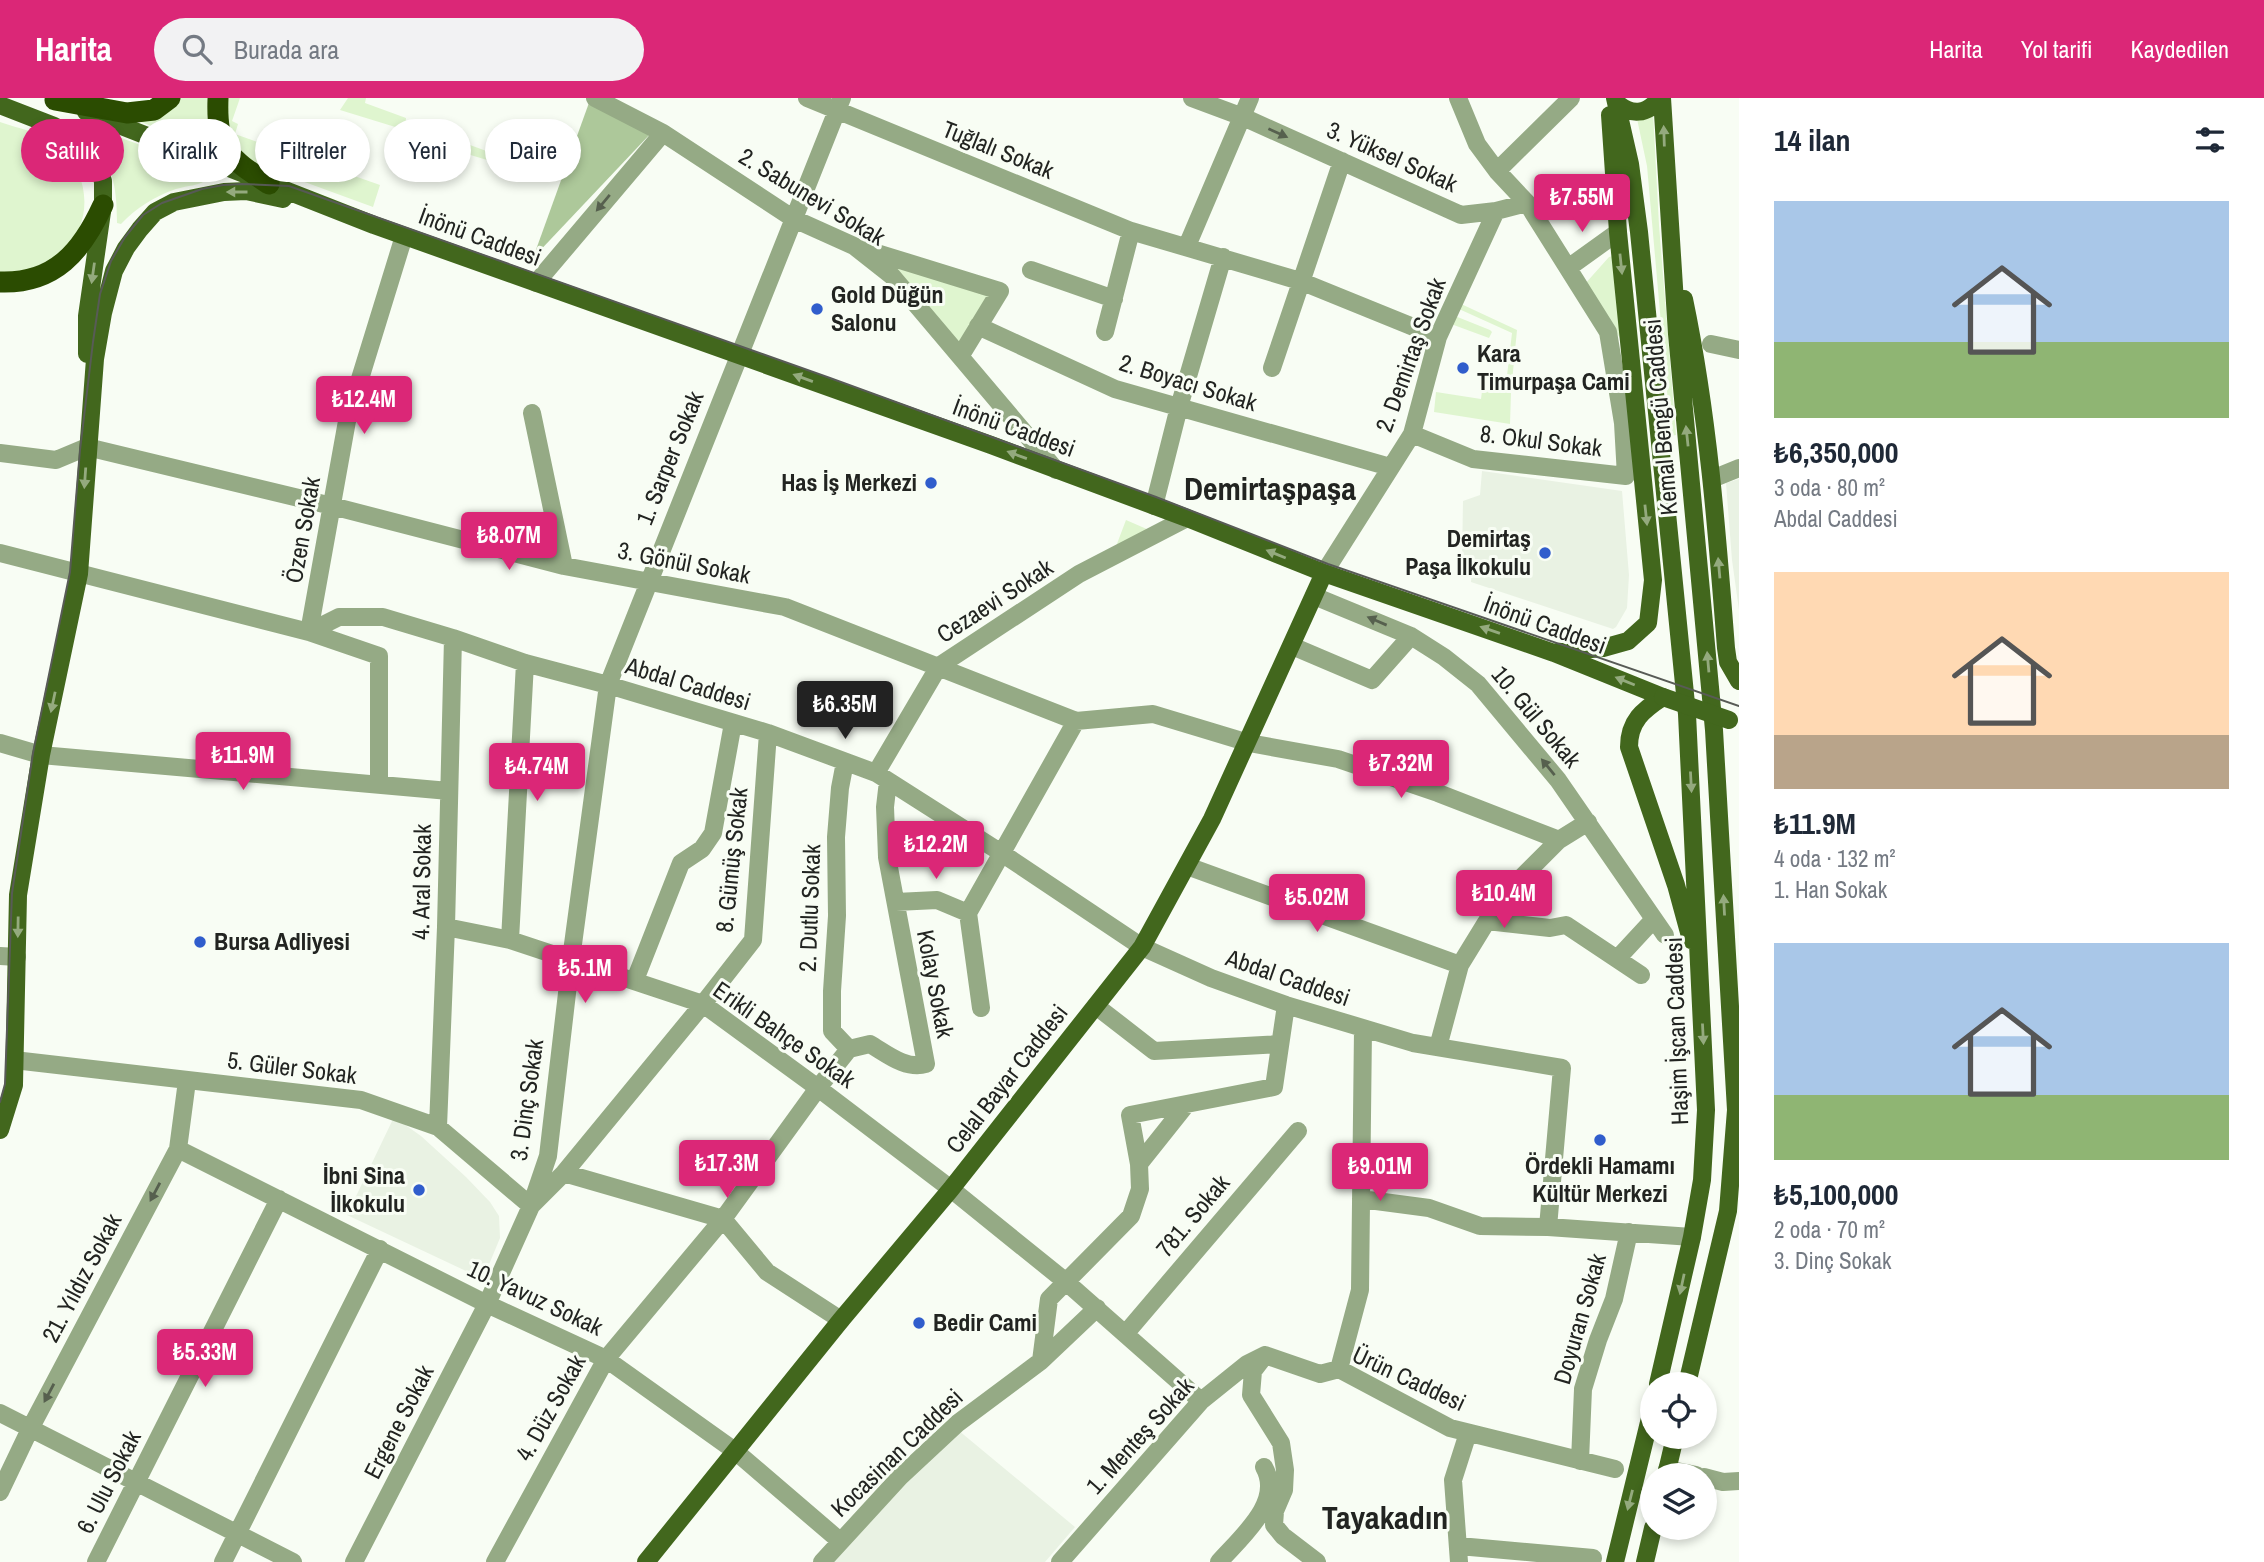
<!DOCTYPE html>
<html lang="tr">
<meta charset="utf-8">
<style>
:root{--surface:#fff;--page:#f2f2f3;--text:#1f2937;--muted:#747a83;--accent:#db2777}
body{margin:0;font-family:"Archivo Narrow",sans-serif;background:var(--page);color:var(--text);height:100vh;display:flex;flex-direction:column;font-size:26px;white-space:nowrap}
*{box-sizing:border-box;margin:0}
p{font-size:23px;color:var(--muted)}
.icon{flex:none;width:38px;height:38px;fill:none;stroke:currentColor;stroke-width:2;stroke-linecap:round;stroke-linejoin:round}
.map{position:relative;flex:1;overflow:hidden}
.drawer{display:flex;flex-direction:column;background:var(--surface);width:525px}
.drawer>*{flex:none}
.hud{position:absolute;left:21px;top:21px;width:665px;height:63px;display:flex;gap:14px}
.fabs{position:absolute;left:1640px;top:1274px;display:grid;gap:14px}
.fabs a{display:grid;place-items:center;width:77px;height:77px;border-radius:50%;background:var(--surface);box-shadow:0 4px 10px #0003;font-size:35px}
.price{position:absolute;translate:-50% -60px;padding:0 16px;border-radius:7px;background:var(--accent);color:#fff;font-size:23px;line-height:46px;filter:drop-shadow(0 2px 4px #0008)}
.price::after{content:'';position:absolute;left:50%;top:42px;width:21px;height:16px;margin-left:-10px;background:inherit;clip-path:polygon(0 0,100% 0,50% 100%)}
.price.selected{background:#222;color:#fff}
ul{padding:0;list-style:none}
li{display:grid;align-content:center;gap:14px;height:371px;padding:0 35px}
li span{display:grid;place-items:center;height:217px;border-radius:0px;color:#555}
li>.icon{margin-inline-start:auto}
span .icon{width:126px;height:126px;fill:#fffc;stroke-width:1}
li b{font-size:30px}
h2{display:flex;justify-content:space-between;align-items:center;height:84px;padding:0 35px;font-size:30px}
.pill{padding:0 24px;border-radius:32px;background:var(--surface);box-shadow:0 4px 10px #0003;font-size:24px;line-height:63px}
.pill.selected{background:var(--accent);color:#fff}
header{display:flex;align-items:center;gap:42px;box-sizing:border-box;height:98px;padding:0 35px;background:var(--accent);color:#fff}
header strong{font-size:33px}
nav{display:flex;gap:38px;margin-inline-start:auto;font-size:24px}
.search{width:490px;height:63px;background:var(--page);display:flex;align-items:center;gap:18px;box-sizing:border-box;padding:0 24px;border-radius:38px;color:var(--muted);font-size:26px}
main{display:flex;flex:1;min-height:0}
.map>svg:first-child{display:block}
.built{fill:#e9f2e3}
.green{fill:#dff5cf}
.forest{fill:#adc89a}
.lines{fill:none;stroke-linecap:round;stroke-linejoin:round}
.minor{stroke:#95aa85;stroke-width:18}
.major{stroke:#42671d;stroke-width:18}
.highway{stroke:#2b4c01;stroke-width:21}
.tram{stroke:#585b56;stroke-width:2}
.major-bridge{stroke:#42671d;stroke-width:18}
.oneway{fill:#56604e}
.oneway2{fill:#94aa7e}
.poi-dot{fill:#305dcc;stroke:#f8fdf4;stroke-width:2.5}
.labels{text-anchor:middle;stroke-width:6;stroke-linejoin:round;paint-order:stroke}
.street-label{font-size:24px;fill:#222421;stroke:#f8fdf4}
.poi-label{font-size:24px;font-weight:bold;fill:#222421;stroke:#f8fdf4;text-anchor:start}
.district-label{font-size:32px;font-weight:bold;fill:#222421;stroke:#f8fdf4}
</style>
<header>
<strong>Harita</strong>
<div class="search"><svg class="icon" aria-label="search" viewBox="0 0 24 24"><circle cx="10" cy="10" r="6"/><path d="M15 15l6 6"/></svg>Burada ara</div>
<nav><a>Harita</a><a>Yol tarifi</a><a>Kaydedilen</a></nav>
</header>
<main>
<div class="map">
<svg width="1739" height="1464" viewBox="0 0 1739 1464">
<rect width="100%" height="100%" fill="#f8fdf4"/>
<path class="built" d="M 1482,373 L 1622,393 L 1629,477 L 1627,510 L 1616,529 L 1613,531 L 1471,484 L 1472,468 L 1462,462 L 1463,403 L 1480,397 Z
M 1739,381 L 1739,512 L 1732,462 L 1726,385 Z
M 394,1019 L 421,1038 L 466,1079 L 490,1104 L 499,1118 L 500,1140 L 483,1181 L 347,1117 Z
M 958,1332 L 1075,1429 L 1045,1464 L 828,1464 Z"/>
<path class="green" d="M 179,0 L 207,0 L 208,45 L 178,38 L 138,23 Z
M 225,0 L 240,0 L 232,23 L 238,26 L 235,36 L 380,87 L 373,109 L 242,61 L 227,45 Z
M 348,0 L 366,0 L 365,5 L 406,20 L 405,32 L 340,12 Z
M 1653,14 L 1659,127 L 1676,337 L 1671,338 L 1647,68 L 1636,16 Z
M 0,24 C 20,31 44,35 60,49 C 89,75 94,123 65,151 C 58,159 47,164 37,168 C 26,173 12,176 0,174 Z
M 77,24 L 215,74 C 202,89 194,86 176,91 C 155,98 136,110 121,126 L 117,125 C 117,76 109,61 77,24 Z
M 464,36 L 470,47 L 500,58 L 497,65 L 454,52 Z
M 1613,158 L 1615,160 L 1620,240 L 1584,187 L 1609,159 Z
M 876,159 L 993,195 L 960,248 Z
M 1459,205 L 1517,232 L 1511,294 L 1510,326 L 1434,314 L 1436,294 L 1481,301 L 1482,293 L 1505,295 L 1512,235 L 1459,211 Z
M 1455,218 L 1490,232 L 1492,234 L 1489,240 L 1451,226 Z
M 1126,422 L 1149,432 L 1115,451 Z"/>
<path class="forest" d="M 590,2 L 653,33 L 533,160 Z"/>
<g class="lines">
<path class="minor" d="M 595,0 L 663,35 L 794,121 L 854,148 L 892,178 L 1056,372
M 807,0 L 1131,133 L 1300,183 L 1438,239
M 1192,0 L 1243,19 L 1461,117 L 1496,113
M 1497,73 L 1571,0
M 1187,148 L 1250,0
M 864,151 L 1000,193 L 961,257
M 1568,170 L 1618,134
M 1031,172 L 1114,201
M 536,185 L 663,35
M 978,228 L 1115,291 L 1390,369
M 1105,234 L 1131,133
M 1711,246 L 1739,252
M 1272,270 L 1342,63
M 532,315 L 564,468
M 1412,336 L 1473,361 L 1626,378 L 1623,325 L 1608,234 L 1527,105 L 1497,73 L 1477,46 L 1458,0
M 0,355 L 56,362 L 87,349 L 332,408 L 564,468 L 785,509 L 1076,623 L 1153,616 L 1249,645 L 1338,661 L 1438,695 L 1559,742
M 1712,381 L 1739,370
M 1154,408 L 1179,309 L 1223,159
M 0,455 L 309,534 L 339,519 L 383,519 L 453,540 L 525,565 L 608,587 L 768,635 L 876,675 L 1000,754 L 1142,849 L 1211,880 L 1286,907 L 1413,945 L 1562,970 L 1548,1129
M 1324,475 L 1412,336 L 1438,239 L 1496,113 L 1527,105
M 1314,498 L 1411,538 L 1444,559 L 1478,586 L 1558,682 L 1665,837
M 1292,548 L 1372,582 L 1411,538
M 0,645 L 41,657 L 449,693
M 845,664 L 840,690 L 836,739 L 837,818 L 832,893 L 832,933 L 849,951
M 876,675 L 939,568 L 1079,476 L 1187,420
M 379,686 L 379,558 L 309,534 L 347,323 L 404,138
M 1187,768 L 1460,867
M 896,804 L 937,802 L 968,815
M 1487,823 L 1550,830 L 1566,827 L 1641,877
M 446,829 L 510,842 L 703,906 L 818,990 L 951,1091 L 1065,1183 L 1201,1303
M 510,842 L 525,565
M 0,858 L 17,859
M 1617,861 L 1654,821
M 635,882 L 681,765 L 702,751 L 713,735 L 733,625
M 1096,908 L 1154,953 L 1280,946
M 981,910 L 968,815 L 1076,623
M 1438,949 L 1460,867 L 1487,823 L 1507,794 L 1559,742 L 1588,724
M 14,962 L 361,1002 L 438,1029 L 531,1108 L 564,1075 L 703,906 L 753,842 L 768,635
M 438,1029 L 446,829 L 453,540
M 178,1051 L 487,1206 L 606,1261 L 735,1353 L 840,1443
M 1139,1066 L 1186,1007
M 564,1075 L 723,1121 L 767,1174 L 841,1222
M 1361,1101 L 1429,1110 L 1480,1128 L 1548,1129 L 1692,1139
M 1126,1235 L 1298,1033
M 1265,1257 L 1320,1276 L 1339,1271 L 1450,1330 L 1615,1371
M 1263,1260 L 1253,1273 L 1251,1297 L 1281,1345 L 1285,1372 L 1284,1392 L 1275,1413 L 1274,1427 L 1283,1438 L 1317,1464
M 1041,1263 L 1097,1210
M 1339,1271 L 1360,1192 L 1363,931
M 0,1315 L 293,1464
M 1580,1363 L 1583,1291 L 1598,1242 L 1614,1201 L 1629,1134
M 1667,1371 L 1696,1377
M 1704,1379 L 1723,1384 L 1739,1383
M 0,1394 L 30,1331 L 178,1051 L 187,983
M 1459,1448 L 1593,1460
M 96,1464 L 279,1101
M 223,1464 L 380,1151
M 354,1464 L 487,1206 L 531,1108 L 548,1058 L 571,861 L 608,587 L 842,0
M 495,1464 L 606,1261 L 723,1121 L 818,990 L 849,951 L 870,946 C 887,956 906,972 926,966 L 887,759 L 885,709 L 888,683
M 822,1464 L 900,1379 L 958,1325 L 1041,1263 L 1049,1201 L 1131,1118 L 1140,1091 L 1139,1066 L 1130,1017 L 1274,989 L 1286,907
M 1060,1464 L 1201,1303 L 1247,1266 L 1265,1257
M 1219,1464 C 1241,1439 1284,1404 1264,1369
M 1459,1464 L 1453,1382 L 1468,1335"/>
<path class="major" d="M 1615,0 L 1630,66 L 1639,134 L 1687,616 L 1706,1012 L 1702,1082 L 1692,1139 L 1658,1286
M 1662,0 L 1677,236 L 1714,632 L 1736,1012 L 1728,1113 L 1687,1286
M 1616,4 C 1630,18 1648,17 1659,0
M 0,7 L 54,28 L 75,39 L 93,59 L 103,83 L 103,107 L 87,218 L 87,256
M 86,14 L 374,127 L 991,347 L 1187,420 L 1324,475 L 1554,555 L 1663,599
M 1684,201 C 1708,316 1717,433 1726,550 L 1728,564 L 1739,583
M 1557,554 L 1603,550 L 1628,543 L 1648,525 L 1653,482 L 1618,134 L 1610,17
M 1663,599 C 1643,612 1629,623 1629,649 L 1676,787 L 1691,842
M 0,1032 L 14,987 L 18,797 L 41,657 L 79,476 L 95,261 L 103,215 L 114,173 L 126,150 L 140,131 L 155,114 L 174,104 L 224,94 L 246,93 L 283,101
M 1666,1377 L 1675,1339
M 646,1464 L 841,1222 L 951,1091 L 1142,849 L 1212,721 L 1324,475
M 1615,1464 L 1652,1312
M 1645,1464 L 1653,1430"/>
<path class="highway" d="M 218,0 C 216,52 229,60 269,86
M 55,2 L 127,15 L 154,12 L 170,0
M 0,184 C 55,186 82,153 103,107"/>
<path class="tram" d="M 0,1004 L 5,986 L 12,795 L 33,655 L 70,474 L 80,352 L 93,244 L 100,196 L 111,163 L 125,139 L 143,117 L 162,105 L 202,91 L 223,87 L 242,86 L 289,88 L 830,280 L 1156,399 L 1328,466 L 1739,608"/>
<path class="major-bridge" d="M 1663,599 L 1729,622"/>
</g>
<defs><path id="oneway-solid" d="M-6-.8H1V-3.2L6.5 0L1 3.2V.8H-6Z" transform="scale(1.75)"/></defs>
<g class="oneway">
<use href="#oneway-solid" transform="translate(1278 35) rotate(24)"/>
<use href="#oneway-solid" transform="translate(603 105) rotate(130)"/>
<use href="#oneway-solid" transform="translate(1377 523) rotate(-157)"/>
<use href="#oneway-solid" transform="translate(1548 669) rotate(-129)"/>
<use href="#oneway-solid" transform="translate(155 1094) rotate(118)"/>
<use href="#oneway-solid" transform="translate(49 1295) rotate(118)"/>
</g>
<g class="oneway2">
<use href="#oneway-solid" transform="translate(1664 38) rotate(-92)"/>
<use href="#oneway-solid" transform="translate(237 94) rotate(180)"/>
<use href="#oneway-solid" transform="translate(1621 166) rotate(84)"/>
<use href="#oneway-solid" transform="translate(93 175) rotate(98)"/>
<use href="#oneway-solid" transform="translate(803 280) rotate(-160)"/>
<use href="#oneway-solid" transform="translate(1687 338) rotate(-96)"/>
<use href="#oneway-solid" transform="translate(1017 357) rotate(-160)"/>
<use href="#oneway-solid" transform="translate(85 380) rotate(94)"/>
<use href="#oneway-solid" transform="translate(1646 417) rotate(84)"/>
<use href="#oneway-solid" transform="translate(1276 456) rotate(-158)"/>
<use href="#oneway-solid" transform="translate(1719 470) rotate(-95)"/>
<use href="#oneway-solid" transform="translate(1490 532) rotate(-161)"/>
<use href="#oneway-solid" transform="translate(1708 564) rotate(-95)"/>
<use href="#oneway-solid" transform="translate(1625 583) rotate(-158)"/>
<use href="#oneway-solid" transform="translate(53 604) rotate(102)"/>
<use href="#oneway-solid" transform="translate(1691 684) rotate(87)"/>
<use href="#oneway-solid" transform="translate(1724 807) rotate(-93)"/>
<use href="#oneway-solid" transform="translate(18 829) rotate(91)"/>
<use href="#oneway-solid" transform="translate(1703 936) rotate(87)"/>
<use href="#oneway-solid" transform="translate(1682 1186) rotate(102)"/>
<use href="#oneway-solid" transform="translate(1630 1402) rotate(104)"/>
</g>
<g class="poi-dot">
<circle cx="817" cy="211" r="7"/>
<circle cx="1463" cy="270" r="7"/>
<circle cx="931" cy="385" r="7"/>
<circle cx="1545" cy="455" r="7"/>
<circle cx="200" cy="844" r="7"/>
<circle cx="1600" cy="1042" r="7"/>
<circle cx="419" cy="1092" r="7"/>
<circle cx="919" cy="1225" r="7"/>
</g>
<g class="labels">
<g class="street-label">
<text transform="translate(998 52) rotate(22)" y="8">Tuğlalı Sokak</text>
<text transform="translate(1392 59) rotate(24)" y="8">3. Yüksel Sokak</text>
<text transform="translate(812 99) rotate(31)" y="8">2. Sabunevi Sokak</text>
<text transform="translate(480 139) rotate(20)" y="8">İnönü Caddesi</text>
<text transform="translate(1411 257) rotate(-70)" y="8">2. Demirtaş Sokak</text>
<text transform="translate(1188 285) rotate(17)" y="8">2. Boyacı Sokak</text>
<text transform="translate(1661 319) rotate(-95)" y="8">Kemal Bengü Caddesi</text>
<text transform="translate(1014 330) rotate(20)" y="8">İnönü Caddesi</text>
<text transform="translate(1541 343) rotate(7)" y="8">8. Okul Sokak</text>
<text transform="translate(670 360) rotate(-68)" y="8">1. Sarper Sokak</text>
<text transform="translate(303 432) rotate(-80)" y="8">Özen Sokak</text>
<text transform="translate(684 465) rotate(11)" y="8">3. Gönül Sokak</text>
<text transform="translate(995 503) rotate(-33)" y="8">Cezaevi Sokak</text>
<text transform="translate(1545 527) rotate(20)" y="8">İnönü Caddesi</text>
<text transform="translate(688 586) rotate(17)" y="8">Abdal Caddesi</text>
<text transform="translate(1536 619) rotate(50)" y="8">10. Gül Sokak</text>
<text transform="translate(732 762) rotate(-84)" y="8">8. Gümüş Sokak</text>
<text transform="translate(422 784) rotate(-89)" y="8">4. Aral Sokak</text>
<text transform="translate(810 810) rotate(-88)" y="8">2. Dutlu Sokak</text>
<text transform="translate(1288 880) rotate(19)" y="8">Abdal Caddesi</text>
<text transform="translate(935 886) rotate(79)" y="8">Kolay Sokak</text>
<text transform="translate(1677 933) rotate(-92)" y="8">Haşim İşcan Caddesi</text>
<text transform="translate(784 937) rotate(35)" y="8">Erikli Bahçe Sokak</text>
<text transform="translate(292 970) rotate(7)" y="8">5. Güler Sokak</text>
<text transform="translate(1007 981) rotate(-52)" y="8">Celal Bayar Caddesi</text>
<text transform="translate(527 1002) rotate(-82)" y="8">3. Dinç Sokak</text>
<text transform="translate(1193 1118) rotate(-50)" y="8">781. Sokak</text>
<text transform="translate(82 1180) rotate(-62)" y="8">21. Yıldız Sokak</text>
<text transform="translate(535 1200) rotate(25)" y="8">10. Yavuz Sokak</text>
<text transform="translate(1580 1221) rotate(-74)" y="8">Doyuran Sokak</text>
<text transform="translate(1409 1281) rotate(25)" y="8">Ürün Caddesi</text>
<text transform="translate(551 1310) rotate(-61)" y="8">4. Düz Sokak</text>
<text transform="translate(399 1324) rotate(-63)" y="8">Ergene Sokak</text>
<text transform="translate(1140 1338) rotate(-48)" y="8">1. Menteş Sokak</text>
<text transform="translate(897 1355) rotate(-44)" y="8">Kocasinan Caddesi</text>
<text transform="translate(109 1384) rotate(-63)" y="8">6. Ulu Sokak</text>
</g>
<g class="poi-label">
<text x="831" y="205">Gold Düğün<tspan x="831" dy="28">Salonu</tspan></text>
<text x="1477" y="264">Kara<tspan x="1477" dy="28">Timurpaşa Cami</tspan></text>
<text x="917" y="393" text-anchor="end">Has İş Merkezi</text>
<text x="1531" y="449" text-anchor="end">Demirtaş<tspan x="1531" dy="28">Paşa İlkokulu</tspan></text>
<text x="214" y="852">Bursa Adliyesi</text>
<text x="1600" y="1076" text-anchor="middle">Ördekli Hamamı<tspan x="1600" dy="28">Kültür Merkezi</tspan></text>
<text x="405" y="1086" text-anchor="end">İbni Sina<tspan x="405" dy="28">İlkokulu</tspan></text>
<text x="933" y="1233">Bedir Cami</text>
</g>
<g class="district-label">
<text x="1270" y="402">Demirtaşpaşa</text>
<text x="1385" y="1431">Tayakadın</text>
</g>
</g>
</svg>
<div class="fabs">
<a><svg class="icon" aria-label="locate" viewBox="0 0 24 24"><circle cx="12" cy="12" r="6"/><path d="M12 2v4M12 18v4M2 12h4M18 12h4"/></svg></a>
<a><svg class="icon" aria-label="layers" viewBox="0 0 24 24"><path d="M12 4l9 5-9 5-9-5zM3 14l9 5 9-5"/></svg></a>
</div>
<b class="price" style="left:1582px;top:136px">₺7.55M</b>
<b class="price" style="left:364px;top:338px">₺12.4M</b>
<b class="price" style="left:509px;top:474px">₺8.07M</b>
<b class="price selected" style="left:845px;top:643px">₺6.35M</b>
<b class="price" style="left:243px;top:694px">₺11.9M</b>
<b class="price" style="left:1401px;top:702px">₺7.32M</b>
<b class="price" style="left:537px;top:705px">₺4.74M</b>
<b class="price" style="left:936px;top:783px">₺12.2M</b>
<b class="price" style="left:1504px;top:832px">₺10.4M</b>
<b class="price" style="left:1317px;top:836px">₺5.02M</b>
<b class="price" style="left:585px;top:907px">₺5.1M</b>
<b class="price" style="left:727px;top:1102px">₺17.3M</b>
<b class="price" style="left:1380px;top:1105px">₺9.01M</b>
<b class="price" style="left:205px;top:1291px">₺5.33M</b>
<div class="hud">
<a class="pill selected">Satılık</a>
<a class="pill">Kiralık</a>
<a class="pill">Filtreler</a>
<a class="pill">Yeni</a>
<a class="pill">Daire</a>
</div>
</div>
<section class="drawer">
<h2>14 ilan<svg class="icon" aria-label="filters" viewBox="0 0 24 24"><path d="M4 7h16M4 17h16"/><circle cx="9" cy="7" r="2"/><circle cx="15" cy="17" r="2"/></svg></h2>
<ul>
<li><span style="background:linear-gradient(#a9c7e8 65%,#8fb573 0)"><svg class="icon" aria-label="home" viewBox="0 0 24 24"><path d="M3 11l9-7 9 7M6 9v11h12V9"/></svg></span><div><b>₺6,350,000</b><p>3 oda · 80 m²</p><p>Abdal Caddesi</p></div></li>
<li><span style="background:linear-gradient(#ffd9b3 75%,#b9a48a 0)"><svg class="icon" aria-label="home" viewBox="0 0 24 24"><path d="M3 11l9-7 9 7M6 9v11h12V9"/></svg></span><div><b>₺11.9M</b><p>4 oda · 132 m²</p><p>1. Han Sokak</p></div></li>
<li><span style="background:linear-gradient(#a9c7e8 70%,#8fb573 0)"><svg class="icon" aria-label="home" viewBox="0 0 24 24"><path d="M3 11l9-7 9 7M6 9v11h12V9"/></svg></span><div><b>₺5,100,000</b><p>2 oda · 70 m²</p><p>3. Dinç Sokak</p></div></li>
</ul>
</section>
</main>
